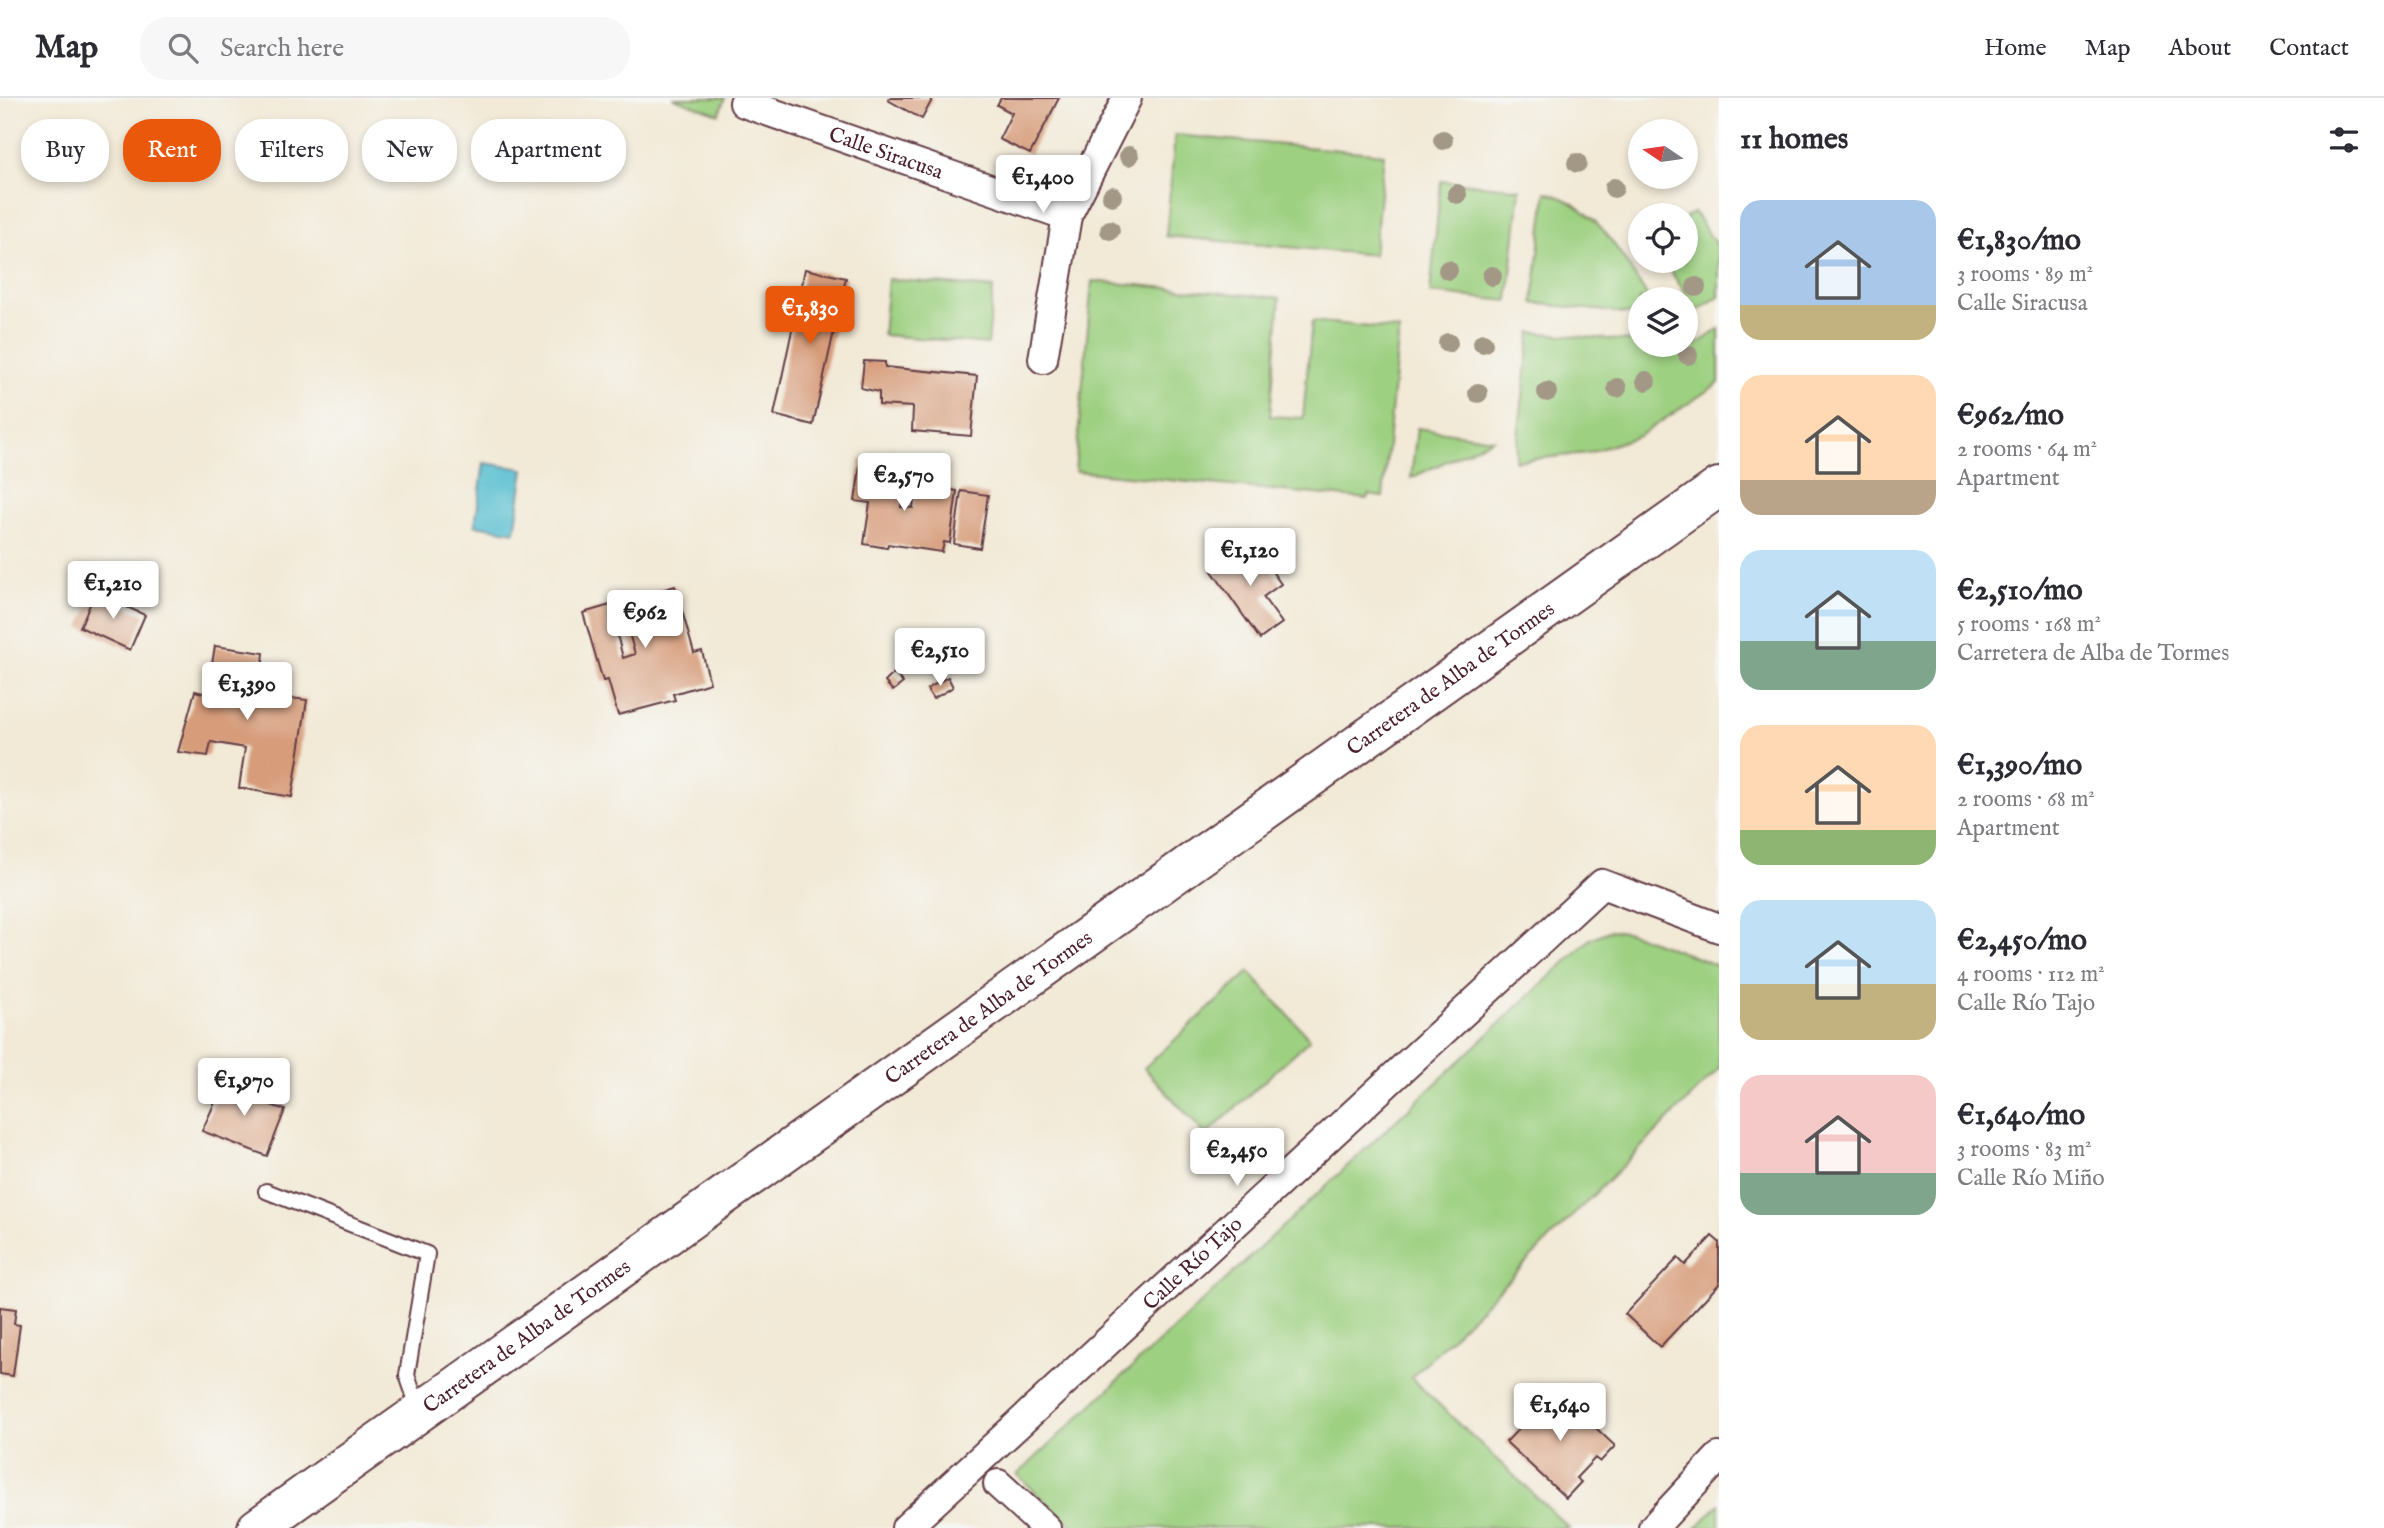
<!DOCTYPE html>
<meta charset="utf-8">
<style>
:root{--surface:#fff;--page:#f7f7f7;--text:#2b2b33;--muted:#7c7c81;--line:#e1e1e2;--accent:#ea580c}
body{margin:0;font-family:"IM FELL English",serif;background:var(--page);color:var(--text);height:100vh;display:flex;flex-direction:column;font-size:26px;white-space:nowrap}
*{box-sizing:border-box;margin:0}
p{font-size:23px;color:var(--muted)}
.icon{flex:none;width:38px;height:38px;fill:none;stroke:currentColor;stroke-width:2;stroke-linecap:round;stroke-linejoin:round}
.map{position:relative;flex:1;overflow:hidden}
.sheet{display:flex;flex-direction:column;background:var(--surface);width:665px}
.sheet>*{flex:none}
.hud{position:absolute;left:21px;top:21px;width:665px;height:63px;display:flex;gap:14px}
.needle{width:46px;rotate:283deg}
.fabs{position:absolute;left:1628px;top:21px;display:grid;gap:14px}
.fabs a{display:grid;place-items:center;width:70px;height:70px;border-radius:50%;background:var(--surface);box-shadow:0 4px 10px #0003;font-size:35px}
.price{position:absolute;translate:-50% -60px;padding:0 16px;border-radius:7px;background:#fff;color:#222;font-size:23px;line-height:46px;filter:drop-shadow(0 2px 4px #0008)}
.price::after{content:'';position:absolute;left:50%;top:42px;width:21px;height:16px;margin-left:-10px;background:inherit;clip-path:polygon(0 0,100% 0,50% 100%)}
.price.active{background:var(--accent);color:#fff}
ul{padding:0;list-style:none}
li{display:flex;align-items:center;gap:21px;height:175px;padding:0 21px}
li span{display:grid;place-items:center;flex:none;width:196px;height:140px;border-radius:21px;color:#555}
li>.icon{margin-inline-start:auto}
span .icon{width:84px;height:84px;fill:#fffc;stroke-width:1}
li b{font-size:30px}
h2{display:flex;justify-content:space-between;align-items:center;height:84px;padding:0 21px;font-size:30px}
.pill{padding:0 24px;border-radius:28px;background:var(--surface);box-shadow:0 4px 10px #0003;font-size:24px;line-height:63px}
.pill.active{background:var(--accent);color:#fff}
header{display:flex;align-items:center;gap:42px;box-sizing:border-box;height:98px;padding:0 35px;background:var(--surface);border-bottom:2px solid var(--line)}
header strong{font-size:33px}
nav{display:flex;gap:38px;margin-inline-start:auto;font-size:24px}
.search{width:490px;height:63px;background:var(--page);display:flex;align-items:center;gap:18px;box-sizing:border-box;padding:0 24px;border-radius:28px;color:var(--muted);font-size:26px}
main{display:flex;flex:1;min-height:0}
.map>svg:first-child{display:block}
.green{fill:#9dd081;stroke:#747856;stroke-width:2}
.water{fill:#54bed0;stroke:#4f6e7e;stroke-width:2}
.building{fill:#d79c7a;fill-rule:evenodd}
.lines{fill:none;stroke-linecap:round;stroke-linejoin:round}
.lane-casing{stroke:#633d45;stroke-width:18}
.street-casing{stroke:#633d45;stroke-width:32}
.primary-casing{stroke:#633d45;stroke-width:42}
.lane{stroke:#fff;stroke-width:14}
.street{stroke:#fff;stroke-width:28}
.primary{stroke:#fff;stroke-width:38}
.tree{fill:#a39786}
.labels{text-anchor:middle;stroke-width:6;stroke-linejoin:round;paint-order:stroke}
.street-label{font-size:21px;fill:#4a1f2b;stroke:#f6f6f2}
</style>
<header>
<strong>Map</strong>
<div class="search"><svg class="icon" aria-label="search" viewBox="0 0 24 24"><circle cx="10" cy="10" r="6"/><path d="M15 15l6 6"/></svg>Search here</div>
<nav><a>Home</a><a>Map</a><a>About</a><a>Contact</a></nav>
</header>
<main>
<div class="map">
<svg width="1719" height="1430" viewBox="0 0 1719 1430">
<rect width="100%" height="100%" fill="#f6f6f2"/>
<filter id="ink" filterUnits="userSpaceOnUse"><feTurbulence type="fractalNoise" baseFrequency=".0143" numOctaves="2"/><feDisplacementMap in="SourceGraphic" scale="14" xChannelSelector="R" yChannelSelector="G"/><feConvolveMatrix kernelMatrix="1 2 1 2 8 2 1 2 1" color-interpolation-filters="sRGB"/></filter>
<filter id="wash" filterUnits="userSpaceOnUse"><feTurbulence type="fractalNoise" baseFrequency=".00686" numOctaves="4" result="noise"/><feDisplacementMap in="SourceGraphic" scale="28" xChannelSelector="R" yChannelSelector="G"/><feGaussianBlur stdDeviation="1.57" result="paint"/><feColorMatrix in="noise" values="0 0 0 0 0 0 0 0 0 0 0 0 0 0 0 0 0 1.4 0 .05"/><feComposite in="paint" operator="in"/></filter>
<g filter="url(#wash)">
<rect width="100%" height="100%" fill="#f2e9d6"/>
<path class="green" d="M 673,0 L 725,0 L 719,16 Z
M 1175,37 L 1384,56 L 1374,157 L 1166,138 Z
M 1441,83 L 1520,91 L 1508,203 L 1430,195 Z
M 1546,94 C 1599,108 1622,159 1649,201 L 1640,201 L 1640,217 L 1533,205 Z
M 1694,114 L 1719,151 L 1719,198 L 1697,213 L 1664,163 L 1685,163 L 1685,120 Z
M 888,181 L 993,190 L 988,246 L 883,237 Z
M 1092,183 L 1280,200 L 1270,318 L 1303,320 L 1312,223 L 1399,232 L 1383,399 L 1368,397 L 1367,401 L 1075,373 Z
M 1719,231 L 1719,285 L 1639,338 L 1588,355 L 1515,363 L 1531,234 L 1640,244 L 1640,247 L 1693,249 Z
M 1417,330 L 1493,341 L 1411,380 Z
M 1611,832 L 1631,835 L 1719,868 L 1719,971 L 1411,1280 L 1569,1430 L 1075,1430 L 1017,1377 L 1590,841 Z
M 1249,874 L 1310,941 L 1206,1037 L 1144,970 Z
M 1719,1406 L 1719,1430 L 1696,1430 Z"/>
<path class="water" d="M 484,365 L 524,371 L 515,434 L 475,427 Z"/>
<g id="blocks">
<path class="building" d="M 889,0 L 933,0 L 922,21 L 888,2 Z
M 1001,0 L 1059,0 L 1030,56 L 999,41 L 1012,15 L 997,7 Z
M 805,171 L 846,180 L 813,327 L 774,317 Z
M 864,263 L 885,264 L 885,269 L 977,278 L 971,338 L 912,333 L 913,309 L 879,307 L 879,294 L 861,290 Z
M 861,362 L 882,365 L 880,382 L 895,384 L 893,398 L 902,399 L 901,409 L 913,410 L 915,392 L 940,396 L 941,390 L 957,393 L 950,445 L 944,444 L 942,454 L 888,446 L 887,450 L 864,446 L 870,405 L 855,403 Z
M 961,393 L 988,397 L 980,450 L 954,446 Z
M 1252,445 L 1281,486 L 1263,499 L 1282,525 L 1260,541 L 1212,473 Z
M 675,488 L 694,555 L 702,553 L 710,585 L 673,596 L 675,602 L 618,617 L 608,582 L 603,583 L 583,515 ZM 623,514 L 635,556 L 623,560 L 612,517 Z
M 95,495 L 145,517 L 130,552 L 80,529 Z
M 215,548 L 264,555 L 259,596 L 307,602 L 292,699 L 239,690 L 245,650 L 211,644 L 208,658 L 178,654 L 195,593 L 207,596 Z
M 894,575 L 903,585 L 893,593 L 885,584 Z
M 948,579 L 953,589 L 933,601 L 927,591 Z
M 225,982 L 274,1000 L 271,1007 L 285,1012 L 267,1058 L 202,1033 Z
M 1712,1138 L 1719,1144 L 1719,1186 L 1660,1249 L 1625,1216 L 1678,1160 L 1685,1167 Z
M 0,1209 L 16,1211 L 14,1226 L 20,1227 L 13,1278 L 0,1276 Z
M 1556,1292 L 1615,1348 L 1600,1364 L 1595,1360 L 1576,1380 L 1581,1384 L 1566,1400 L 1506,1344 Z"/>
</g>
</g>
<g filter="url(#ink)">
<use href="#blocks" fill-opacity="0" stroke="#633d45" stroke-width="2"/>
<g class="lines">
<defs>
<path id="lane" d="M 266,1093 L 427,1156 L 407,1277 L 419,1312"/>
<g id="street">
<path id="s1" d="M 746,0 L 744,5 L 1067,118"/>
<path d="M 1043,261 L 1067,118 L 1127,0"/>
<path d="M 998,1386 L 1046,1430"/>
<path id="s2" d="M 906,1430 L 1602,786 L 1719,830"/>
<path d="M 1653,1430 L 1719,1359"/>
</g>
<g id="primary">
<path id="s3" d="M 257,1430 L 1719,389"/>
</g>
</defs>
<use href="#lane" class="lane-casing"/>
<use href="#street" class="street-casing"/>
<use href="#primary" class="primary-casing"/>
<use href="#lane" class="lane"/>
<use href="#street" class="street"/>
<use href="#primary" class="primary"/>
</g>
<g class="tree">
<circle cx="1443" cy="42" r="10"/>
<circle cx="1129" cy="58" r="10"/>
<circle cx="1577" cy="65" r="10"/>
<circle cx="1614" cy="90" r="10"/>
<circle cx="1457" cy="96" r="10"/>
<circle cx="1112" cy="98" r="10"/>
<circle cx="1110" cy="132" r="10"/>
<circle cx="1448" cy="172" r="10"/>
<circle cx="1492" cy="178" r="10"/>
<circle cx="1696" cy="189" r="10"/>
<circle cx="1448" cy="245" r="10"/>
<circle cx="1483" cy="245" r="10"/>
<circle cx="1688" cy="257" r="10"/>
<circle cx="1646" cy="283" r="10"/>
<circle cx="1617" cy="290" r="10"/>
<circle cx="1547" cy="294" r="10"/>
<circle cx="1478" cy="295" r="10"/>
</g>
</g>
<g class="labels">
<g class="street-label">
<text dy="7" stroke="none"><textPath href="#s1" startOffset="156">Calle Siracusa</textPath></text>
<text dy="7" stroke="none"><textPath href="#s3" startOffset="1465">Carretera de Alba de Tormes</textPath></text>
<text dy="7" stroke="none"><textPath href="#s3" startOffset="898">Carretera de Alba de Tormes</textPath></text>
<text dy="7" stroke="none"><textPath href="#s2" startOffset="390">Calle Río Tajo</textPath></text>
<text dy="7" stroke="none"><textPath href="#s3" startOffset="331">Carretera de Alba de Tormes</textPath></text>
</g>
</g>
</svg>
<div class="fabs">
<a><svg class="needle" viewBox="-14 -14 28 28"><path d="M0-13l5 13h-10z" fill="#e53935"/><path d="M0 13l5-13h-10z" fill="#7c7c81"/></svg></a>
<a><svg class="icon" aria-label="locate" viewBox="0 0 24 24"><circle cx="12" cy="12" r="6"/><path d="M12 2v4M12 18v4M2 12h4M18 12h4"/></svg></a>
<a><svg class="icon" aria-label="layers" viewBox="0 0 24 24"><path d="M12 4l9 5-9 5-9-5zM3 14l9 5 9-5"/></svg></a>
</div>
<b class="price" style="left:1043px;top:117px">€1,400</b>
<b class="price active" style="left:810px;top:248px">€1,830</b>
<b class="price" style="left:904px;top:415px">€2,570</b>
<b class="price" style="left:1250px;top:490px">€1,120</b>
<b class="price" style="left:113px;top:523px">€1,210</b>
<b class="price" style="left:645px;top:552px">€962</b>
<b class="price" style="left:940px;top:590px">€2,510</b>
<b class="price" style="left:247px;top:624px">€1,390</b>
<b class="price" style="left:244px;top:1020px">€1,970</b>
<b class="price" style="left:1237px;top:1090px">€2,450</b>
<b class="price" style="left:1560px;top:1345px">€1,640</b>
<div class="hud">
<a class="pill">Buy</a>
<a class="pill active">Rent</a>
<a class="pill">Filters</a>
<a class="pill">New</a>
<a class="pill">Apartment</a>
</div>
</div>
<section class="sheet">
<h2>11 homes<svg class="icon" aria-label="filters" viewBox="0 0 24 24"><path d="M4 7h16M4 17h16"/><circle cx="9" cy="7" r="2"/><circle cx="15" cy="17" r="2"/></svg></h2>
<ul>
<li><span style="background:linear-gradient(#a9c7e8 75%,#c2b280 0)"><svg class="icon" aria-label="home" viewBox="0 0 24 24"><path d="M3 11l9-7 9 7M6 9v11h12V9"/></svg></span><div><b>€1,830/mo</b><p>3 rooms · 89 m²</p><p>Calle Siracusa</p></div></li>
<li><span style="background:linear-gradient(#ffd9b3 75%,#b9a48a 0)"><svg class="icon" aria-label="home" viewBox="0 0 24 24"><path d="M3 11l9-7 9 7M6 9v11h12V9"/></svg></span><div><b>€962/mo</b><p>2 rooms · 64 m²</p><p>Apartment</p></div></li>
<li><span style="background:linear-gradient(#bfe0f5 65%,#7fa58c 0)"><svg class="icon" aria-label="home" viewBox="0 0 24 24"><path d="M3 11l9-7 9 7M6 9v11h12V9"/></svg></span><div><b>€2,510/mo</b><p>5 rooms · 168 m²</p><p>Carretera de Alba de Tormes</p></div></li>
<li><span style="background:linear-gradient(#ffd9b3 75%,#8fb573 0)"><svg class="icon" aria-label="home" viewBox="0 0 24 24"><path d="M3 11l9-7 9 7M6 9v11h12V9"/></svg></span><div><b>€1,390/mo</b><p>2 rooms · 68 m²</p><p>Apartment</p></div></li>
<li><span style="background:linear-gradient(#bfe0f5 60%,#c2b280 0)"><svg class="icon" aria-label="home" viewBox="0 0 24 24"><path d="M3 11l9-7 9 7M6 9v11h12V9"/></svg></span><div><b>€2,450/mo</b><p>4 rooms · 112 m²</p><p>Calle Río Tajo</p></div></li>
<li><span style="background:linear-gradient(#f6c9c9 70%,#7fa58c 0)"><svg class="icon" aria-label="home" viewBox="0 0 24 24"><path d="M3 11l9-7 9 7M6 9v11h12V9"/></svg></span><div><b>€1,640/mo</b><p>3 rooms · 83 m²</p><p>Calle Río Miño</p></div></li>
</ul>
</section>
</main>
